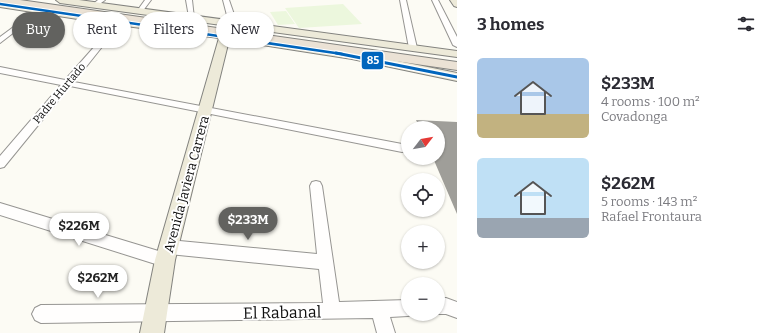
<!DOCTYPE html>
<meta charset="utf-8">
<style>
:root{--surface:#fff;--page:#f2f2f3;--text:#2b2b33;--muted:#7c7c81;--accent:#62625f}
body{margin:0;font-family:Bitter,serif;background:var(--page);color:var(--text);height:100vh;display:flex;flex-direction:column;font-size:15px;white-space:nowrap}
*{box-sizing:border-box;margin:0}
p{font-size:13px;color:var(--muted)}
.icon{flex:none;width:22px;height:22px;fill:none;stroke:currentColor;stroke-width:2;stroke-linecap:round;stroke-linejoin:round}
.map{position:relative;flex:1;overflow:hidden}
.drawer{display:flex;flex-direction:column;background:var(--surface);width:320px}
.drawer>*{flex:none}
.top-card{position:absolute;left:12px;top:12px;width:380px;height:36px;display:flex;gap:8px}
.needle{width:26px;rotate:59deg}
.buttons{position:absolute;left:401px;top:121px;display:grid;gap:8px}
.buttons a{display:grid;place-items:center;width:44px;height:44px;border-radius:50%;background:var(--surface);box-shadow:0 1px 3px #0004;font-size:20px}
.price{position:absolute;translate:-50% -34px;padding:0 9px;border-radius:14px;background:#fff;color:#222;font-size:13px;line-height:26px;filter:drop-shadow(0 1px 2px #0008)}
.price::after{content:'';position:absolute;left:50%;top:24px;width:12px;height:9px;margin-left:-6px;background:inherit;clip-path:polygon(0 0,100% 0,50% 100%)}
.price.active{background:var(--accent);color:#fff}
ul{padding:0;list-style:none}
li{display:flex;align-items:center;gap:12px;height:100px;padding:0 20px}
li span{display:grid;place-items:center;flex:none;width:112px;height:80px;border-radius:6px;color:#555}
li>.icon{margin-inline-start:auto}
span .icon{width:48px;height:48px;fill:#fffc;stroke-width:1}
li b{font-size:17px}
h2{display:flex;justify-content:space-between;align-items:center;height:48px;padding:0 20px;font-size:17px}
.pill{padding:0 14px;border-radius:18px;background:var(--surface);box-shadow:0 1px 3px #0004;font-size:14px;line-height:36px}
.pill.active{background:var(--accent);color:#fff}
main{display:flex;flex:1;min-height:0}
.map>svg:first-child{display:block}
.pitch{fill:#ecf7dd}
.building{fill:#9f9e99}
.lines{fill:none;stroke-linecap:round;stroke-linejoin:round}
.minor-casing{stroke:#969592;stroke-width:2}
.major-casing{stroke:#83837f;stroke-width:2}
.highway-casing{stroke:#83837f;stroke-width:2}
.minor{fill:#fffefd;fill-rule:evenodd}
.major{fill:#edead9;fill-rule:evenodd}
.highway{fill:#ebe2d5;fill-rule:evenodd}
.bus-1-far1-casing{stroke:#fff;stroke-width:4.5}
.bus-1-casing{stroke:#fff;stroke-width:5.5}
.bus-1-far1{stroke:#0065bd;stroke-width:2.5}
.bus-1{stroke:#0065bd;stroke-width:3}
.labels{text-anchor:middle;stroke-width:4;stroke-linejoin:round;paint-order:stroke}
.far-street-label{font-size:11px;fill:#0f0f0f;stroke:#fff}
.street-label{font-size:13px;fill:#0f0f0f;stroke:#fff}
.near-street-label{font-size:16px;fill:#0f0f0f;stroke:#fff}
.line-badge{stroke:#fff;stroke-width:1.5}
.badge-label{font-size:11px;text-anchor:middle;font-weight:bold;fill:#fff}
</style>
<main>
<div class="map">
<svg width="457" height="333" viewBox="0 0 457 333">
<rect width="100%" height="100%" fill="#fcfbf4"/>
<path class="pitch" d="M 343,4 L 362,24 L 299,28 L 285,8 Z
M 286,11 L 295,24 L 278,25 L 270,12 Z"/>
<path class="building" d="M 416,120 L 457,122 L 457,214 L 433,158 L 438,158 L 438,128 L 420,128 Z"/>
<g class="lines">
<defs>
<path id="minor" d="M 98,0 L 105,0 L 97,6 L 93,6 L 93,4 Z
M 145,0 L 151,0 L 142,12 L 138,12 L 137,11 Z
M 186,0 L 192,0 L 194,18 L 189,17 Z
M 223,0 L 229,0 L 237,23 L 233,25 L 229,23 Z
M 400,0 L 406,0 L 417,48 L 416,50 L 413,50 L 409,48 Z
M 432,0 L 438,0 L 457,37 L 457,47 L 453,45 Z
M 38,9 L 43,10 L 0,43 L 0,37 Z
M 119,20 L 123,22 L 121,23 L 74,82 L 402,144 L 406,145 L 408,148 L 406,151 L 402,152 L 70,86 L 4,167 L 0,168 L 0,156 L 61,85 L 0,73 L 0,67 L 65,80 L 117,21 Z
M 316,181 L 320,182 L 322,186 L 339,302 L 408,300 L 408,314 L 414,314 L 408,316 L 390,317 L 395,333 L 377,333 L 373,318 L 41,323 L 35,320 L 32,314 L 35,308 L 41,305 L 323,303 L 319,269 L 169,254 L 164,252 L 162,247 L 164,242 L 169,240 L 317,254 L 310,186 L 312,182 Z
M 0,203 L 165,253 L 170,255 L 173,260 L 170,265 L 165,267 L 0,215 Z
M 438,298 L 446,298 L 457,302 L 457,318 L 446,314 L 437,314 Z"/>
<path id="major" d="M 56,0 L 79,0 L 457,51 L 457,57 L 60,3 Z
M 450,0 L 457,0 L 457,7 L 454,6 Z
M 0,1 C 117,19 234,33 350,52 C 386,58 421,66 457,73 L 457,81 L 352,59 L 229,40 L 175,260 L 164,333 L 140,333 L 155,260 L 219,38 L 110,24 L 0,7 Z"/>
<path id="highway" d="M 0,0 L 20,0 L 457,62 L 457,70 L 0,3 Z"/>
</defs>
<use href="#minor" class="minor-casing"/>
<use href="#major" class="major-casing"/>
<use href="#highway" class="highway-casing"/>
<use href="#minor" class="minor"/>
<use href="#major" class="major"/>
<use href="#highway" class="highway"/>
<defs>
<path id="bus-1-far1" d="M 0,4 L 342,54"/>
<path id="bus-1" d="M 336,53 L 457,77"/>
</defs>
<use href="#bus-1-far1" class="bus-1-far1-casing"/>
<use href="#bus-1" class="bus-1-casing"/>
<use href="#bus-1-far1" class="bus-1-far1"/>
<use href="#bus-1" class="bus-1"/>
</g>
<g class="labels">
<g class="far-street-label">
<text transform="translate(59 93) rotate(-50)" y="4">Padre Hurtado</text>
</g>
<g class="street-label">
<text transform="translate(186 184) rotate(-75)" y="5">Avenida Javiera Carrera</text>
</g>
<g class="near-street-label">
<text transform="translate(282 312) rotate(-1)" y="6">El Rabanal</text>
</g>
</g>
<rect class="line-badge" x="361" y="51" width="23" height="19" rx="4" fill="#0065bd"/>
<g class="badge-label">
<text x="373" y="64">85</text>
</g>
</svg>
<div class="buttons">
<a><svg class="needle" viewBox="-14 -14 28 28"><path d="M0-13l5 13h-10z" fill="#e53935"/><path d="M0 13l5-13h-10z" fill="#7c7c81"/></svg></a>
<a><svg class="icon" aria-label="locate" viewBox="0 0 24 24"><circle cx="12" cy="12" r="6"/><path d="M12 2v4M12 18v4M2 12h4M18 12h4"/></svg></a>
<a>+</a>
<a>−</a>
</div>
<b class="price active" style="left:248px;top:241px">$233M</b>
<b class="price" style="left:79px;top:247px">$226M</b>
<b class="price" style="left:98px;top:299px">$262M</b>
<div class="top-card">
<a class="pill active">Buy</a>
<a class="pill">Rent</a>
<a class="pill">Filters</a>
<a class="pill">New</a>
</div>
</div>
<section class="drawer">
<h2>3 homes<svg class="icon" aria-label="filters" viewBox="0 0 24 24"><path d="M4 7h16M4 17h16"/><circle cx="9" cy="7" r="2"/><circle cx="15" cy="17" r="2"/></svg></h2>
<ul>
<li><span style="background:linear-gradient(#a9c7e8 70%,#c2b280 0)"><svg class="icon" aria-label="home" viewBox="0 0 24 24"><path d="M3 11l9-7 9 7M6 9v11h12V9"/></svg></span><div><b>$233M</b><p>4 rooms · 100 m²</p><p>Covadonga</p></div></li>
<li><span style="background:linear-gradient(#bfe0f5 75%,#9aa5b1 0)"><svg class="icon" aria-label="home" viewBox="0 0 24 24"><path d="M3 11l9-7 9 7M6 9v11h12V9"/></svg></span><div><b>$262M</b><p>5 rooms · 143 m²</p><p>Rafael Frontaura</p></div></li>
</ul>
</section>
</main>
